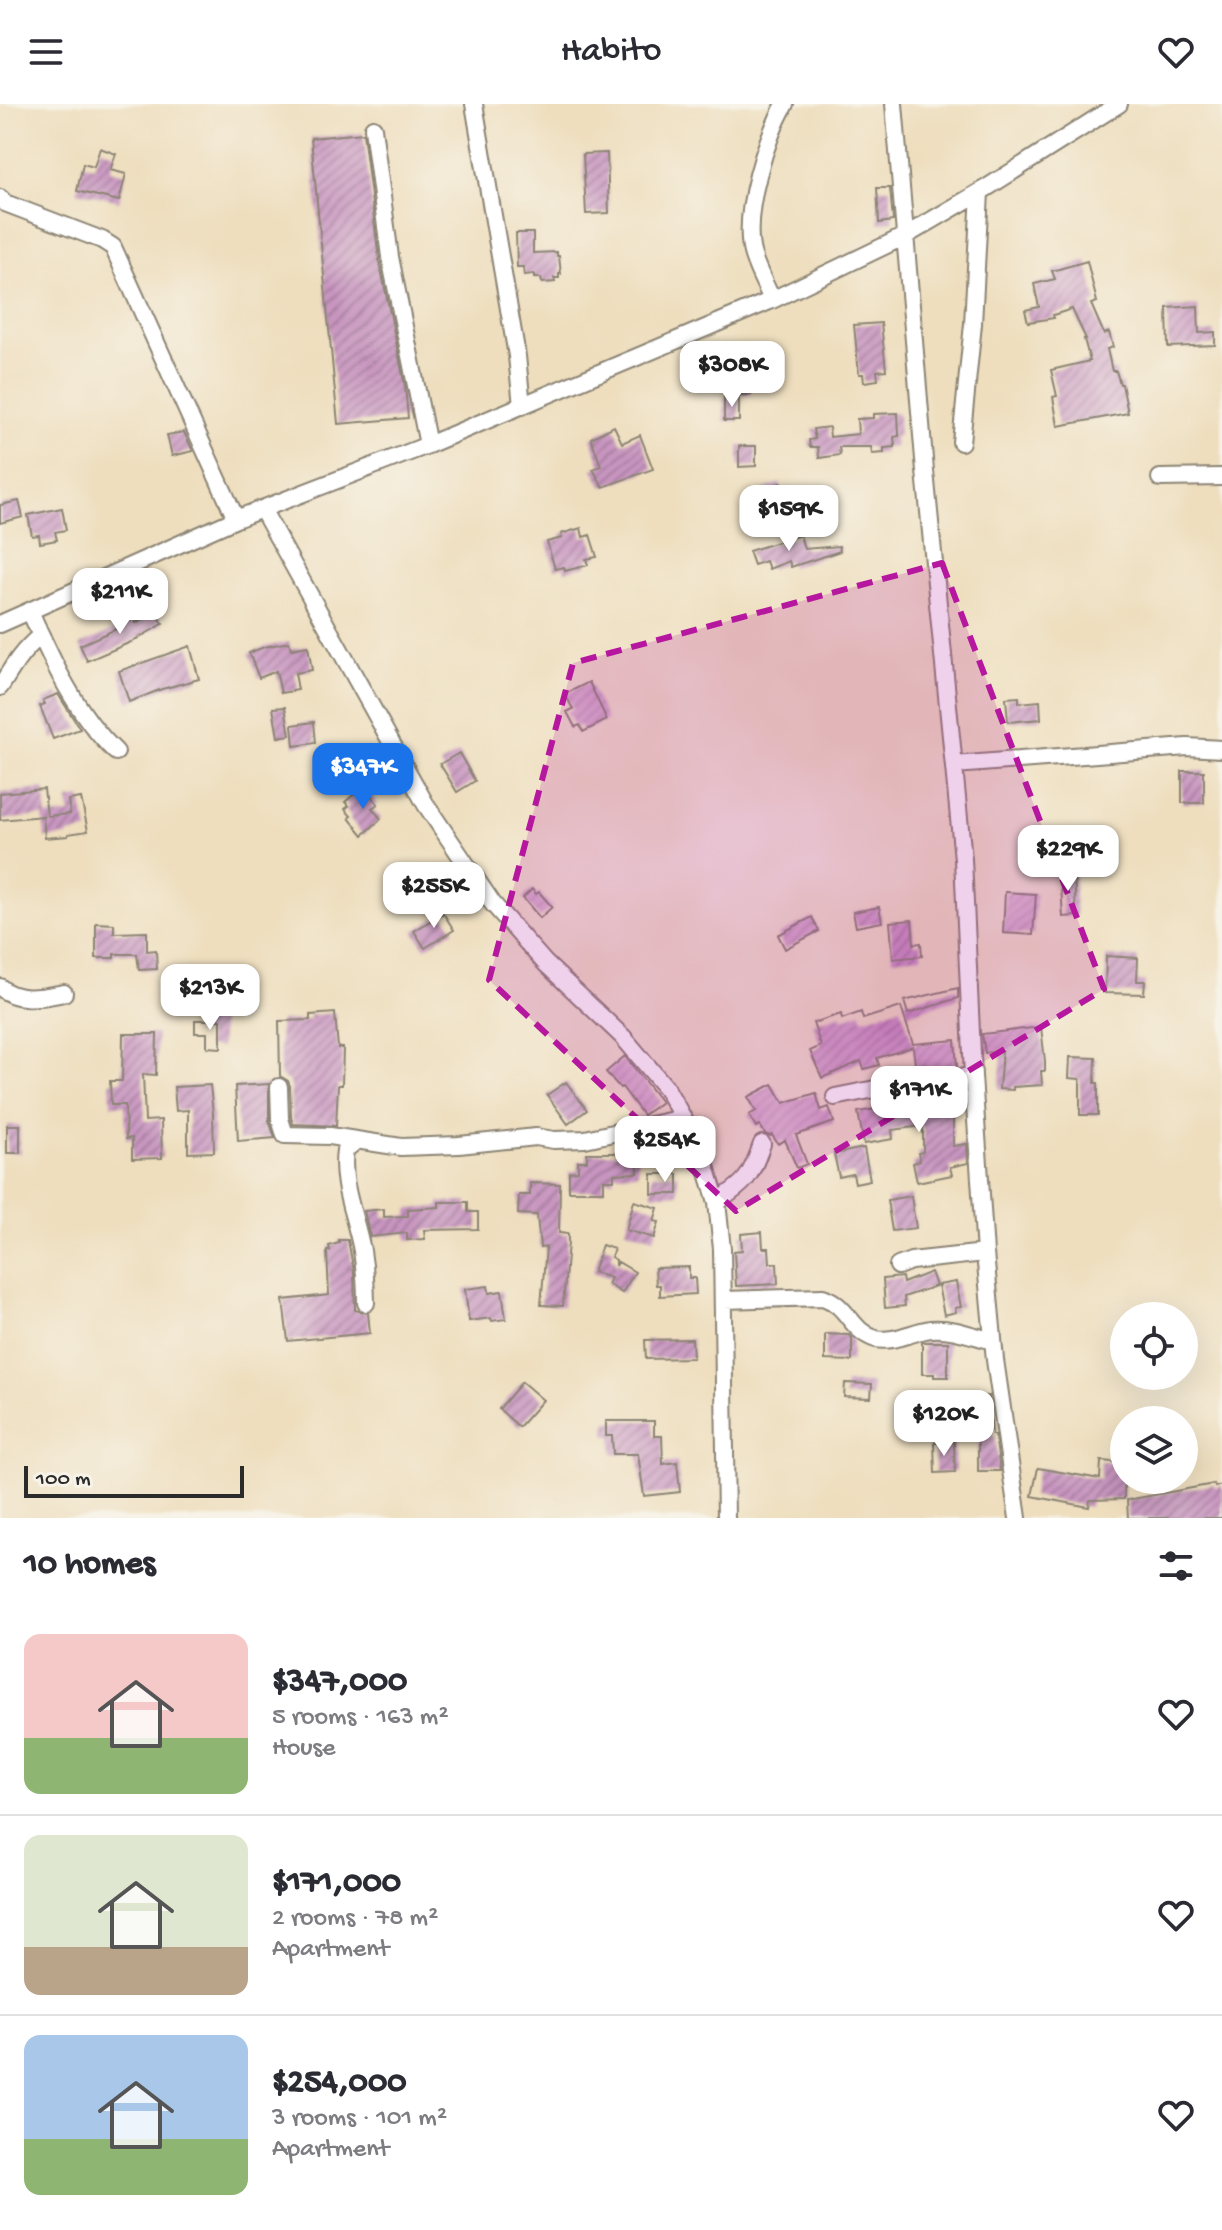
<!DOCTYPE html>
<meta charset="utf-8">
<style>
:root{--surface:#fff;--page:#f2f2f3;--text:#2b2b33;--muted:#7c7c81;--line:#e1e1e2;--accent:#1a73e8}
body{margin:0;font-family:"Gochi Hand",sans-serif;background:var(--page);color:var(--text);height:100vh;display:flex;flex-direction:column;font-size:30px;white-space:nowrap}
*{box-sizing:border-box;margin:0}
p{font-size:26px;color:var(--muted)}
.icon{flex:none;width:44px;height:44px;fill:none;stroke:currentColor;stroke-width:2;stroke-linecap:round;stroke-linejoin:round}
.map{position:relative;height:1414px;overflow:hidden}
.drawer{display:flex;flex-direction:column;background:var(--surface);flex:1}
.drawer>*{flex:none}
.controls{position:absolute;left:1110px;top:1198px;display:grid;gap:16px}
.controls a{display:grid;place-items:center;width:88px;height:88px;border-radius:50%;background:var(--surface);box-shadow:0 8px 32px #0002;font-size:40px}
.scale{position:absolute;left:24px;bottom:20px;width:220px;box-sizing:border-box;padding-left:8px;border:4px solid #2b2b2b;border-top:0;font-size:22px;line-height:28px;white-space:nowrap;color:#2b2b2b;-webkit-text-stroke:6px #f7f3e8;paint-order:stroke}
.price{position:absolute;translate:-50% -68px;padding:0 18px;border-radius:16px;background:#fff;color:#222;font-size:26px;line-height:52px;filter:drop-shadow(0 2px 4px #0008)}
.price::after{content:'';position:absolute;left:50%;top:48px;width:24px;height:18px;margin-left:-12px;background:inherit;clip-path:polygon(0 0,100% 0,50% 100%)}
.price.on{background:var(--accent);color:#fff}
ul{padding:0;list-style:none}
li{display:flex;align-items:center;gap:24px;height:200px;padding:0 24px}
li+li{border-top:2px solid var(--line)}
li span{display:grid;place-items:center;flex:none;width:224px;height:160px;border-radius:16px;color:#555}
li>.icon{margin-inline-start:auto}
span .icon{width:96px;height:96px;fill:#fffc;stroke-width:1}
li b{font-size:34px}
h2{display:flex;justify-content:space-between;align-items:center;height:96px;padding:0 24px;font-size:34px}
header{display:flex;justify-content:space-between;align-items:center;height:104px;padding:0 24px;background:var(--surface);font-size:36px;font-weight:600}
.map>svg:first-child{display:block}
.building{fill:url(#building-hatch)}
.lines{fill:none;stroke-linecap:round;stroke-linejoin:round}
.minor-casing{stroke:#8c8474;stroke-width:20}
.minor{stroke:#fff;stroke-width:16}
.marked{fill:#b5179e;fill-opacity:0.2;stroke:#b5179e;stroke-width:6;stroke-dasharray:16 10;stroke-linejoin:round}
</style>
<header><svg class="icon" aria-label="menu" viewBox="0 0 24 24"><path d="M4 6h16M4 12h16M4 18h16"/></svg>Habito<svg class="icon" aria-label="heart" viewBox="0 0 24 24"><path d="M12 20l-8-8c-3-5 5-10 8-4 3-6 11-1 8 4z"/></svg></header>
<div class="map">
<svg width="1222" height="1414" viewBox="0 0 1222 1414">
<defs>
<pattern id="building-hatch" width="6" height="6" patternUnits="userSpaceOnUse" patternTransform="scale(2)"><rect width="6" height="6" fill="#c895c0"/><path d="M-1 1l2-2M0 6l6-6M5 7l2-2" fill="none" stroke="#a37a9c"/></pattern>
</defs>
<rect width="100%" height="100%" fill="#f7f3e8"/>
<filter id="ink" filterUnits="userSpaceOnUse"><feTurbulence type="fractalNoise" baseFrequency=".0125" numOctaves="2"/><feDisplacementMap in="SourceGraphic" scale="16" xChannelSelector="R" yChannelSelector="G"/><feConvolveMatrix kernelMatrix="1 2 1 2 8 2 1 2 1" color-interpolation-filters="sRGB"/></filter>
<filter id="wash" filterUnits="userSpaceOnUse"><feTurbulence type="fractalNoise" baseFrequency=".006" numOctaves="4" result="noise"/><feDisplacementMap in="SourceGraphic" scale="32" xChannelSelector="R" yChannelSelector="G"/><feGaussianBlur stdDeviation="1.8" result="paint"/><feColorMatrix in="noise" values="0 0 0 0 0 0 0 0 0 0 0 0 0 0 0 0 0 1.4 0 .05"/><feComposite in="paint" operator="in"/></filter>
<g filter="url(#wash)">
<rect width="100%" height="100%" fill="#eedebe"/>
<g id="blocks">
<path class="building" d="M 363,29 L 379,155 L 405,282 L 408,314 L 338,320 L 311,34 Z
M 100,44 L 116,50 L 110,66 L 126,70 L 119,97 L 77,87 L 83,60 L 94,63 Z
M 607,49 L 609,109 L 586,110 L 583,50 Z
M 877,84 L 890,84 L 893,117 L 879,119 Z
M 516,129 L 533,129 L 533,149 L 557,148 L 557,152 L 559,152 L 561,170 L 559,170 L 559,174 L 554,174 L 555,178 L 542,179 L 541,174 L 534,174 L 534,170 L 524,171 L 523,163 L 517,163 Z
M 1087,157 L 1097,198 L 1091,200 L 1104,230 L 1109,228 L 1113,243 L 1107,245 L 1112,267 L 1116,267 L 1120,280 L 1122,280 L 1128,309 L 1058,322 L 1053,293 L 1057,292 L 1051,266 L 1090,257 L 1084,235 L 1086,235 L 1072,205 L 1053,211 L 1054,214 L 1028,218 L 1025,206 L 1039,203 L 1034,180 L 1055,175 L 1052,167 Z
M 1198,202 L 1199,229 L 1215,228 L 1215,241 L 1168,243 L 1167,204 Z
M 881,219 L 886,266 L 877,267 L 878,276 L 864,278 L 863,270 L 859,270 L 854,221 Z
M 736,264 L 776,264 L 776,277 L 771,277 L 771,285 L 751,285 L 751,291 L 736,291 Z
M 724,293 L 739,293 L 739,317 L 724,317 Z
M 898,309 L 899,332 L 894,333 L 895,343 L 884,344 L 884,349 L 872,350 L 871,343 L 839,343 L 840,351 L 819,354 L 818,343 L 810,343 L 809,336 L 815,335 L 813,325 L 829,323 L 830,333 L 858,330 L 857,315 L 873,314 L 873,310 Z
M 614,322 L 622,339 L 640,331 L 653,365 L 603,383 L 593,365 L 601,362 L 591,334 Z
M 184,328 L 193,347 L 172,352 L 167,331 Z
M 739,342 L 756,342 L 756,362 L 739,363 Z
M 780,379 L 786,395 L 760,405 L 754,390 Z
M 19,397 L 23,413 L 0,419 L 0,401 Z
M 62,404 L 66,426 L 55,428 L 57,436 L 40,439 L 39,431 L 32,432 L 28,411 Z
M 581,424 L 583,433 L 590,431 L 597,453 L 586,455 L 588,461 L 565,467 L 564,463 L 555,465 L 547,438 L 562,434 L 561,430 Z
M 800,431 L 804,445 L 839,442 L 840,447 L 791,463 L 789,457 L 769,465 L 766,457 L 754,461 L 749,447 Z
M 156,508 L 163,520 L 131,538 L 87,557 L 80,541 L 123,522 L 121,518 L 132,511 L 136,519 Z
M 289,538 L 291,545 L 308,542 L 312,566 L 295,569 L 298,586 L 281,589 L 276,567 L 259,574 L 249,549 L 264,543 Z
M 190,542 L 199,575 L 162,585 L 129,598 L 119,567 Z
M 589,578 L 607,616 L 583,628 L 580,621 L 575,623 L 567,608 L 573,605 L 565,590 Z
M 58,590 L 80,625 L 53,635 L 40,602 L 45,600 L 43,596 Z
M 1019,593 L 1019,599 L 1040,597 L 1041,615 L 1008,618 L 1006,594 Z
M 285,603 L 290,631 L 278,633 L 273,604 Z
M 314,618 L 316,639 L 294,642 L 292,621 Z
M 459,649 L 475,677 L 457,688 L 440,660 Z
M 1182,667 L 1204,667 L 1204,699 L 1182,699 Z
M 44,685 L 47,712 L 70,710 L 68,696 L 81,694 L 88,727 L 68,730 L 68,732 L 45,734 L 43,712 L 0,716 L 0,689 Z
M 365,685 L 378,700 L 372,704 L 381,715 L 363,731 L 349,714 L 351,712 L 345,705 L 349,702 L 345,698 L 359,686 L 361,688 Z
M 1074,765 L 1076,812 L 1063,813 L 1060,766 Z
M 532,785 L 536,790 L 539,788 L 552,803 L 540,814 L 523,794 Z
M 1005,788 L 1036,790 L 1033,831 L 1003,829 Z
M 879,803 L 882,818 L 856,823 L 853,808 Z
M 443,809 L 454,826 L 425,844 L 414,827 Z
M 812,813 L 819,827 L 785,845 L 778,831 Z
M 912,816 L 914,840 L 921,839 L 922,852 L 893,855 L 890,818 Z
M 96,819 L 114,820 L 114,829 L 147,828 L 147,847 L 156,846 L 157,865 L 139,866 L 137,850 L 114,850 L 114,854 L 96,854 Z
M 1106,852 L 1138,854 L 1137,877 L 1145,877 L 1144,890 L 1105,889 Z
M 958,884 L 958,894 L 908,910 L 904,897 Z
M 901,903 L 913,940 L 955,936 L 957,963 L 916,969 L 913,943 L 877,954 L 879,961 L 864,965 L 861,957 L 822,974 L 810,947 L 821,942 L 813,919 L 841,910 L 842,915 L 861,908 L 863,915 Z
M 335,909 L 338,944 L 343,944 L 342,981 L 338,981 L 336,1022 L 293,1020 L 291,1013 L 290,982 L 288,977 L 280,972 L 279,917 L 310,916 L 310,911 Z
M 195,916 L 221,916 L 221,944 L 207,943 L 207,929 L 195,929 Z
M 1041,923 L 1045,957 L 1045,967 L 1041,967 L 1042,981 L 1013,983 L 1013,986 L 999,985 L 1002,947 L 985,949 L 982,930 Z
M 123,930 L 157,930 L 156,971 L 143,970 L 145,1017 L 161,1016 L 162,1054 L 132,1055 L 132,1034 L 126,1035 L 125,1001 L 111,1001 L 110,977 L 122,977 Z
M 625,952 L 661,998 L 643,1011 L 622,983 L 620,984 L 606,968 Z
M 1070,953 L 1096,954 L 1095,979 L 1098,979 L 1098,1011 L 1080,1011 L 1080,975 L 1069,974 Z
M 566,978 L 587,1006 L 568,1020 L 547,991 Z
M 269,980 L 269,1016 L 275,1034 L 238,1037 L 235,982 Z
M 773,980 L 784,999 L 816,989 L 821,1006 L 829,1003 L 834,1018 L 796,1031 L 807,1060 L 797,1064 L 785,1036 L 778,1040 L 772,1031 L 770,1032 L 765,1030 L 760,1021 L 756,1023 L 749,1011 L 756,1007 L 748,993 Z
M 210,981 L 213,1010 L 214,1048 L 188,1049 L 188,1006 L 176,1007 L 174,983 Z
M 894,996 L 951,996 L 951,1007 L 953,1007 L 953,1042 L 967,1040 L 968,1059 L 950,1063 L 952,1071 L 917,1078 L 913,1059 L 920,1057 L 918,1049 L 923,1048 L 923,1022 L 892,1026 L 893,1035 L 864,1040 L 858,1008 L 895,1002 Z
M 7,1021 L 20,1021 L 20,1049 L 7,1049 Z
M 864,1044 L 870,1076 L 855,1079 L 853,1070 L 839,1073 L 834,1050 Z
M 637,1045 L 638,1069 L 614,1070 L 614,1076 L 604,1076 L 604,1087 L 569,1087 L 569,1068 L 578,1067 L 578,1057 L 587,1057 L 587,1049 L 619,1049 L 619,1046 Z
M 652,1070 L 678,1070 L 678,1090 L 652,1090 Z
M 530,1079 L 560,1080 L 559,1129 L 568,1130 L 568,1138 L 563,1202 L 541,1201 L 546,1143 L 540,1144 L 537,1111 L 518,1110 L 519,1091 L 530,1091 Z
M 911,1092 L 916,1124 L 892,1127 L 887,1096 Z
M 634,1097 L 658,1104 L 654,1117 L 659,1118 L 654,1134 L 626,1126 Z
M 439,1098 L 468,1098 L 468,1108 L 478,1108 L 478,1125 L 424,1126 L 425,1135 L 407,1136 L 407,1129 L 370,1133 L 364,1107 L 384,1105 L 384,1113 L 408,1112 L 408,1105 L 439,1103 Z
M 762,1128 L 763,1144 L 769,1144 L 770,1159 L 777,1159 L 778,1180 L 736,1182 L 734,1147 L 742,1146 L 741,1130 Z
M 339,1136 L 348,1136 L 354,1168 L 355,1206 L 368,1209 L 370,1229 L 288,1237 L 283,1196 L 329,1191 L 327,1147 L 330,1147 L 329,1142 L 339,1139 Z
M 602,1141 L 614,1145 L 611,1153 L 616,1156 L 616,1162 L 618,1158 L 635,1168 L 622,1189 L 608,1180 L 611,1174 L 593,1168 Z
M 689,1163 L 689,1174 L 695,1174 L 696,1190 L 660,1192 L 660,1181 L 656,1181 L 655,1164 Z
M 931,1168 L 936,1182 L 904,1193 L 905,1202 L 885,1204 L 883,1175 L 902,1173 L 903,1179 Z
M 956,1178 L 961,1203 L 955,1204 L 956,1208 L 944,1211 L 938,1181 Z
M 488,1182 L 489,1189 L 502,1187 L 506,1215 L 492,1217 L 491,1214 L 469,1217 L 465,1185 Z
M 825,1230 L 849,1231 L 852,1234 L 852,1257 L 825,1256 Z
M 692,1235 L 693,1254 L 646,1255 L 645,1236 Z
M 922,1238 L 948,1238 L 948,1273 L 934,1273 L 934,1270 L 922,1270 Z
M 522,1278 L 543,1296 L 519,1323 L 499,1305 Z
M 845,1279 L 872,1280 L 871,1294 L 844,1293 Z
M 989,1292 L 992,1331 L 995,1331 L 1000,1367 L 978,1367 L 978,1316 L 965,1317 L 964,1293 Z
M 606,1317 L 654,1317 L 654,1332 L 662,1332 L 663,1360 L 677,1358 L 680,1388 L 644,1392 L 638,1350 L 613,1350 L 612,1332 L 606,1332 Z
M 954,1338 L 955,1368 L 935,1369 L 934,1339 Z
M 1101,1357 L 1124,1359 L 1124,1395 L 1090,1396 L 1089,1403 L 1032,1392 L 1038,1364 L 1100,1375 Z
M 1214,1380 L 1215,1383 L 1222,1381 L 1222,1414 L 1128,1414 L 1127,1396 Z"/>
</g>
</g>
<g filter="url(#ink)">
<use href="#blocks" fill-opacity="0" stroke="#8c8474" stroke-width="2"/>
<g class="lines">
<defs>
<path id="minor" d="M 474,0 L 517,252 L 522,302
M 894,0 L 925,367 L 963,755 L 973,972 L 985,1149 L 995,1256 L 1018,1414
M 373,24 L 390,153 L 428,341
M 0,94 L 5,99 L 102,136 L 113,143 L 236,415
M 772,196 C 765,179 754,161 751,144 C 744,104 766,35 785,0
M 961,338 L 973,220 L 980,88
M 1160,374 L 1222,373
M 262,405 L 426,701 L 493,800 L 545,859 L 623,933 L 666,984 L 701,1046 L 717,1098 L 722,1145 L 726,1414
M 30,507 C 52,557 76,610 116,648
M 0,520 L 236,415 L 428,341 L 772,196 L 905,132 L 980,88 L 1119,0
M 0,583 C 14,561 20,549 41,531
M 954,661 L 1187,643 L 1222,645
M 0,883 C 17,899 42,893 64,889
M 279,983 L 280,1015 L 285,1031 L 330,1032 L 401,1043 L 459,1041 L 536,1033 L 554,1036 L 585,1035 L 683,1014
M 835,993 L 875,985 L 973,972
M 356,1037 L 345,1046 C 340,1081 356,1113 362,1147 C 365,1165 366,1182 366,1199
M 717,1098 C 747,1078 750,1074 762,1040
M 898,1162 L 911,1157 L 985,1149
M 724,1196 L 823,1193 C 849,1202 850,1227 876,1235 C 893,1239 914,1227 931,1225 C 952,1223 973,1232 993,1237"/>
</defs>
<use href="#minor" class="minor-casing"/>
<use href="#minor" class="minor"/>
</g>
</g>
<path class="marked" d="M 942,459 L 1104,885 L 736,1107 L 489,876 L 573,559 Z"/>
</svg>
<div class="controls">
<a><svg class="icon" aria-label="locate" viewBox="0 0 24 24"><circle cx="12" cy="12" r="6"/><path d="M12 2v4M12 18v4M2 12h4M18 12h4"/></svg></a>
<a><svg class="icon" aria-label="layers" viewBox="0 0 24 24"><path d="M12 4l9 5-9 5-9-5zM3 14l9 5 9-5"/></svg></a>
</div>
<div class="scale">100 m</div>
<b class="price" style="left:732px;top:305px">$308K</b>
<b class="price" style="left:789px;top:449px">$159K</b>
<b class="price" style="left:120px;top:532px">$211K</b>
<b class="price on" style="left:363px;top:707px">$347K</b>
<b class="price" style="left:1068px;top:789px">$229K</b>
<b class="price" style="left:434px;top:826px">$255K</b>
<b class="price" style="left:210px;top:928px">$213K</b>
<b class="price" style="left:919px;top:1030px">$171K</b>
<b class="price" style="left:665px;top:1080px">$254K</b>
<b class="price" style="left:944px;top:1354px">$120K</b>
</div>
<section class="drawer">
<h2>10 homes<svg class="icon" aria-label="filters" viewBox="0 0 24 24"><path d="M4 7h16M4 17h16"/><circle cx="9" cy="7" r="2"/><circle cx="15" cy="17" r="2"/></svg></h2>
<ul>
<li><span style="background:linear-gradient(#f6c9c9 65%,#8fb573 0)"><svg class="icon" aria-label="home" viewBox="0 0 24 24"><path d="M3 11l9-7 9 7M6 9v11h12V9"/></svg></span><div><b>$347,000</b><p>5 rooms · 163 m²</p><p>House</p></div><svg class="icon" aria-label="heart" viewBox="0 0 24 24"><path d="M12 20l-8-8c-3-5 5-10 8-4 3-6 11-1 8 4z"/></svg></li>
<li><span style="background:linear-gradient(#dfe7d0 70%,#b9a48a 0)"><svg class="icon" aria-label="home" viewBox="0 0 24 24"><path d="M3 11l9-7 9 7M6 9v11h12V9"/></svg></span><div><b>$171,000</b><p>2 rooms · 78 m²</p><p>Apartment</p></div><svg class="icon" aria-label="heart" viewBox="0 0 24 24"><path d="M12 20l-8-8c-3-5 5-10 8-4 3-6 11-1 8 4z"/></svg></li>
<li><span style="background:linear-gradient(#a9c7e8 65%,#8fb573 0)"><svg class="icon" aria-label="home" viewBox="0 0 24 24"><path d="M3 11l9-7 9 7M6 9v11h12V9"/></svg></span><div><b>$254,000</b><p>3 rooms · 101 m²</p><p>Apartment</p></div><svg class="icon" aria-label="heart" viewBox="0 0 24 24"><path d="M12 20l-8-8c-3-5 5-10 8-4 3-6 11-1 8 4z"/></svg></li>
</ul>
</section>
